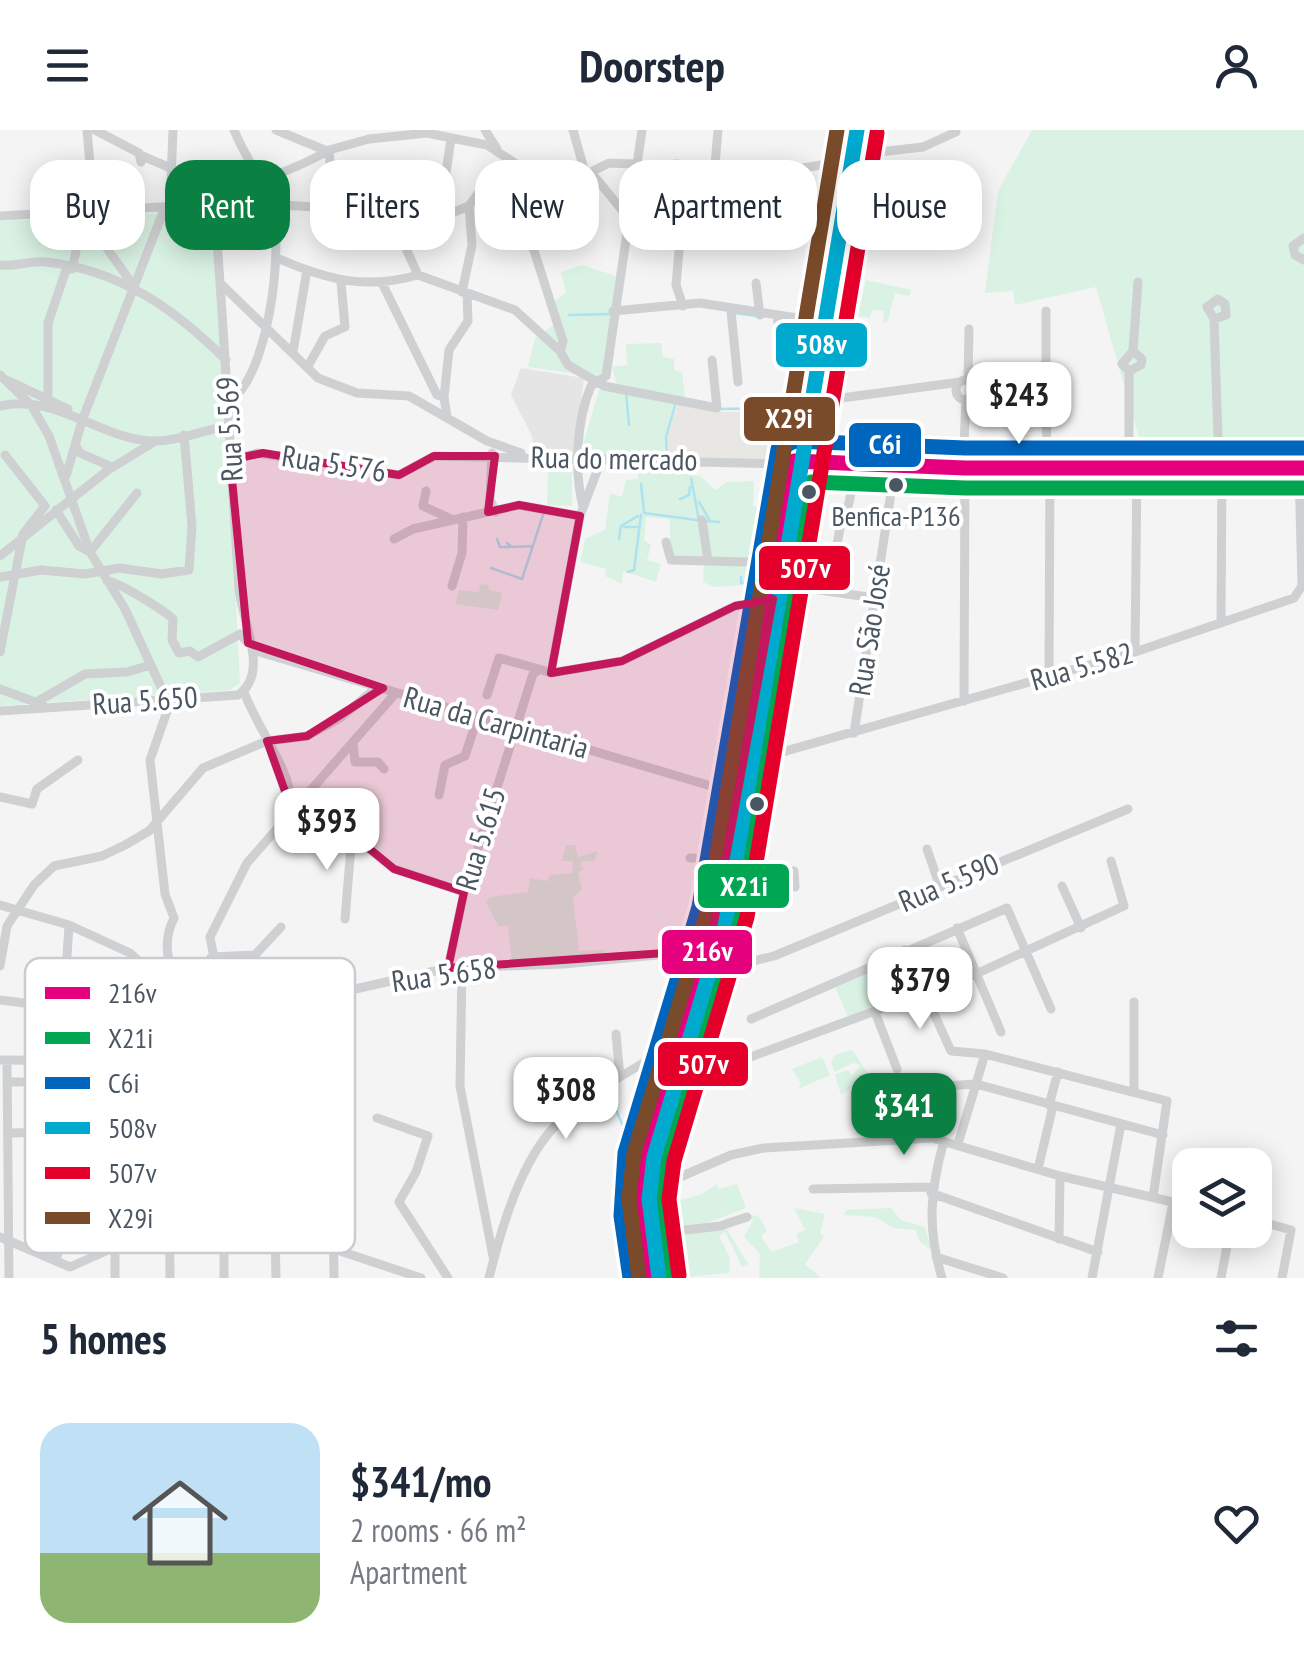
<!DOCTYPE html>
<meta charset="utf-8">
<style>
:root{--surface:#fff;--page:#f2f2f3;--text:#1f2937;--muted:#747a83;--line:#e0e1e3;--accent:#0b8043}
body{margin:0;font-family:"PT Sans Narrow",sans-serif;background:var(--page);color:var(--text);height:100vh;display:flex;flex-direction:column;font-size:38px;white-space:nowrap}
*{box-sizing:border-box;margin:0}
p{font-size:32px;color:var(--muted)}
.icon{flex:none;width:55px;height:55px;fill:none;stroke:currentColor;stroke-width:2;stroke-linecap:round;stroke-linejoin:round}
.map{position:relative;height:1148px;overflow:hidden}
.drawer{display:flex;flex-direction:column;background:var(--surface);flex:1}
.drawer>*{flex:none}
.banner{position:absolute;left:30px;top:30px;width:1245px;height:90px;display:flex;gap:20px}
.controls{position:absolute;left:1172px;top:1018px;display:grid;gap:20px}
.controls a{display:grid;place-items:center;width:100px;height:100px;border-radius:20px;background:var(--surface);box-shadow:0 5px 25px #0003;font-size:50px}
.price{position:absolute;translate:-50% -85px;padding:0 22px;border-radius:20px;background:#fff;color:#222;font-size:32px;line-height:65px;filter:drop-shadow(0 2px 5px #0008)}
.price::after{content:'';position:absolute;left:50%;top:60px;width:30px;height:22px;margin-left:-15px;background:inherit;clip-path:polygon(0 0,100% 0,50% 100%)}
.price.selected{background:var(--accent);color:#fff}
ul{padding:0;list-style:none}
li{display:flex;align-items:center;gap:30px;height:250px;padding:0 40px}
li+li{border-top:2px solid var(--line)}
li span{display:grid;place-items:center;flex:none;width:280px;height:200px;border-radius:30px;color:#555}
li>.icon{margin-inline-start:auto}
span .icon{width:120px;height:120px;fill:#fffc;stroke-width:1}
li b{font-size:42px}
h2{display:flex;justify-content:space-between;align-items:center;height:120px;padding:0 40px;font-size:42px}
.pill{padding:0 35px;border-radius:30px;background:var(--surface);box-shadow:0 5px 25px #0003;font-size:35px;line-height:90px}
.pill.selected{background:var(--accent);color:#fff}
header{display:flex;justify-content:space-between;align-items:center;height:130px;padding:0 40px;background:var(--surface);font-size:45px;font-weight:600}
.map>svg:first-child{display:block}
.commercial{fill:#e8e7e3}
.education{fill:#e6e5e6}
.green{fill:#d9f2e3}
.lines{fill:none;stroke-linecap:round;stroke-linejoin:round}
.stream{stroke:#aee2f0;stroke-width:2.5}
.highway-casing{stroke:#b9bec3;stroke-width:19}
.minor{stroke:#ced0d2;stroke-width:9}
.highway{stroke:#bec4c9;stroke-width:14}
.bus-1-casing{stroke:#fff;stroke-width:22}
.bus-2-casing{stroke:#fff;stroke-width:22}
.bus-3-casing{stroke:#fff;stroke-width:22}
.bus-4-casing{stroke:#fff;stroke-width:22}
.bus-5-casing{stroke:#fff;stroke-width:22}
.bus-6-casing{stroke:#fff;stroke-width:22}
.bus-1{stroke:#e5007d;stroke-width:15}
.bus-2{stroke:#00a651;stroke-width:15}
.bus-3{stroke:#0065bd;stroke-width:15}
.bus-4{stroke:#00a9ce;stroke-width:15}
.bus-5{stroke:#e4002b;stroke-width:15}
.bus-6{stroke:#7a4b2a;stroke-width:15}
.marked{fill:#c2185b;fill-opacity:0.2;stroke:#c2185b;stroke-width:8;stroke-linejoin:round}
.bus-dot{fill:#4a5661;stroke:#fff;stroke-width:4}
.labels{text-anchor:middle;stroke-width:8;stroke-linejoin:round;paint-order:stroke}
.bus-label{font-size:28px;fill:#4a5661;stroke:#fff}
.street-label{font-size:30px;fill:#4a5661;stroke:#fff}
.key{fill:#fff;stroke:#c9ccd0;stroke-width:2.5}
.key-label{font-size:28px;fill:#4a5661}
.line-badge{stroke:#fff;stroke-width:4}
.badge-label{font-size:28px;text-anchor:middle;font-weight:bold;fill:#fff}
</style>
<header><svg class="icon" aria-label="menu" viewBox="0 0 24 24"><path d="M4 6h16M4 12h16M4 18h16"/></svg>Doorstep<svg class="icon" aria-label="person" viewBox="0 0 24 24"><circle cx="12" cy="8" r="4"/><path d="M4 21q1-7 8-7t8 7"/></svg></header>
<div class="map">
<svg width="1304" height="1148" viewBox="0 0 1304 1148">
<rect width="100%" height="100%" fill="#f4f4f4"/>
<path class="commercial" d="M 678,273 L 722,282 L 782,281 L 783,303 L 790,305 L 791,315 L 787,329 L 668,329 L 667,306 Z"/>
<path class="education" d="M 521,238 L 584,248 L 574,321 L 535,322 L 532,306 L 511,265 Z"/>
<path class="green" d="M 1032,0 L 1304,0 L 1304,351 L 1145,329 L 1096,157 L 1015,175 L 1013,161 L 985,163 L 998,61 Z
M 209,81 L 222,202 L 240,553 L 230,560 L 0,576 L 0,91 Z
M 582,135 L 616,146 L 602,248 L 528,237 L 535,208 L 558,192 L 553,172 L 566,163 L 561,142 Z
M 866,150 L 911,160 L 909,166 L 895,163 L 887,193 L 883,192 L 884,181 L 872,180 L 870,188 L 858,186 Z
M 661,213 L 663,227 L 674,229 L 674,240 L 682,242 L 685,269 L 617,257 L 612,237 L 627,235 L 626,214 Z
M 604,259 L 675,272 L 665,308 L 666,329 L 580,325 L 599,260 Z
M 638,337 L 700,346 L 715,360 L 727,352 L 754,351 L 753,376 L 774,377 L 772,389 L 766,391 L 768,396 L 777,392 L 765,454 L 715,457 L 703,452 L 704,431 L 670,428 L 670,389 L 646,387 L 644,410 L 651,415 L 647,430 L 661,434 L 656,452 L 623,441 L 622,454 L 605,446 L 606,439 L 580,432 L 585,409 L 605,400 L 610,363 L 622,367 L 626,350 L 638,349 Z
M 548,338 L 572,338 L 572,376 L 547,375 Z
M 488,454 L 489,460 L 502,463 L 498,480 L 455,474 L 459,460 L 479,462 L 480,455 Z
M 566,715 L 575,715 L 578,727 L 598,721 L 594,731 L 581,731 L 580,737 L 586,738 L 578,742 L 582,759 L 573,767 L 579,821 L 604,820 L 605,828 L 512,832 L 508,796 L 498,796 L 486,772 L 490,767 L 528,762 L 530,748 L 548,751 L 550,745 L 572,743 L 573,731 L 562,731 Z
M 903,829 L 915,860 L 848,887 L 835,857 Z
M 852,920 L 869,945 L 841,965 L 835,944 L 848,940 L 852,945 L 861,935 L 853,933 L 835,942 L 831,933 L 835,925 Z
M 822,927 L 830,945 L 798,959 L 801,953 L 792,939 Z
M 717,1054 L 719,1059 L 737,1054 L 746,1078 L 699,1096 L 665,1098 L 659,1075 L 700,1065 Z
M 794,1078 L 825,1084 L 820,1103 L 824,1107 L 805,1134 L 821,1148 L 759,1148 L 760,1124 L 744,1107 L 753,1091 L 750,1085 L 758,1086 L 767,1100 L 761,1107 L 772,1122 L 799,1112 L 796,1104 L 805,1100 Z
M 891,1078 L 901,1090 L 925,1097 L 931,1120 L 919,1111 L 916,1100 L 893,1098 L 875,1087 L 843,1085 L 847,1080 Z
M 725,1096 L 748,1134 L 742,1137 L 725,1102 L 719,1106 L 730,1129 L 729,1143 L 676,1148 L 665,1110 Z"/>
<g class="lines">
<path class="stream" d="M 734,183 L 756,186
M 569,185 L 612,184
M 626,262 L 629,295
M 798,273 L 825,122
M 718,279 L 771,278
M 667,328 L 666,307 L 676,272
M 691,348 L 699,390
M 641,354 L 644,381
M 680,369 L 689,365 L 690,357
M 699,372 L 710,391
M 644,383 L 697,390
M 705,391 L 719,392
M 624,397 L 640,397
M 778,403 L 788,340
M 497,409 L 500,417 L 509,417
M 619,409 L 621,396 L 638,386
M 507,413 L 512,417 L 533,416
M 756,435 L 768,452
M 491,438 L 522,449 L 544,382
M 628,442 L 634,440 L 641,385
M 741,447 L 741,453 L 763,453
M 747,610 L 761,515
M 600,963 L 617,982 L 639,1034
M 620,1032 L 626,1038 L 638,1037
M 641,1124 L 639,1038 L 675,916"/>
<defs>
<path id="highway" d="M 766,513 L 783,406
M 731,720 L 748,618
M 659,1148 L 649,1069 L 654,1027 L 727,784 L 785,455 L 857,0"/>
</defs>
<use href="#highway" class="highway-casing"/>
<path class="minor" d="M 87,0 L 96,103 L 133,155
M 95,0 L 139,23 L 141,32
M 276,0 L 327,21
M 485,0 L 497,19
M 573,0 L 584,39
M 329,20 L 369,9 L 427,3 L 487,15 L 521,37 L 591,42 L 609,33 L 634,34
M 329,20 L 334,80
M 140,25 L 173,39
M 853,25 L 923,17 L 956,2
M 521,37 L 529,105 L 563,211 L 560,221
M 633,39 L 677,34 L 715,41
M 850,39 L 891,41
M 591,42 L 630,90
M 714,47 L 746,48 L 843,31
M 271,74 C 294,77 367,77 380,85 C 398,95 409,126 418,145
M 844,74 L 931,89
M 170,76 L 173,0
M 0,86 L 214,74 L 218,65 C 243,60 306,34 329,20
M 439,88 L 451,9
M 1304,108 L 1293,116 L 1295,125 L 1304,130
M 403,116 L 431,99 L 439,88 L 469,76 L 484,55 L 512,34
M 277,128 C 327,150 365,160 418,145
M 0,135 C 16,137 31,130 46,132 C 120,140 175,179 226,230
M 72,139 L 82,93 L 91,80
M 418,145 L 515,180 L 560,221 L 568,235 L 604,256 L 717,278 L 712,230
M 756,153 L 760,185
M 222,155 L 318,248 L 357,263 L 409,266 L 487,311 L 521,323
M 383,155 L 437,265 L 444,267 L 447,287
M 462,162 L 472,115 L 469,76
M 683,176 L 676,155 L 681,99 L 714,47 L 718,0
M 613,181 L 700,173 L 817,191
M 731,181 L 738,252
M 777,186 L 782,216 L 791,223
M 1214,189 L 1226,185 L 1225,174 L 1218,169 L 1207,177 L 1214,189 L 1219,338
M 1133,221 L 1138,152
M 293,222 L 307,140
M 1046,235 L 1046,181
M1037 244a9 9 0 1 1 18 0a9 9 0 1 1-18 0Z
M 308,236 L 325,206 L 345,197 L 341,153
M 1129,241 L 1141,235 L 1142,229 L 1133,221
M 0,245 L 31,275 L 49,306 L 90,422 L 125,479 L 167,570
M 968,250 L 969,199
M956 260a10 10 0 1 1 20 0a10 10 0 1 1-20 0Z
M 9,251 L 68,279
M 1046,253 L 1047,335
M 444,267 L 449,220 L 468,191 L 467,164
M 48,268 L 48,193 L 67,137
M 230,271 C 268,246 284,120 272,78 C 264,51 244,26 234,0
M 812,272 L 960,252
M 0,276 C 55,263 100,309 152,311 C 177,312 205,299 230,296
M 75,315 L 80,323 L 112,337
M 492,323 L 490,370 L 496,382
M 233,336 L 239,328 L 257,323 L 399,345 L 434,326 L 965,338 L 1304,338
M 1129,337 L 1129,241 L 1122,234 L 1133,221
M 963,338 L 966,269
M 66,346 L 83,288 L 165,77
M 426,361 L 423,376 L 451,389
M 583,377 C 574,340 576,292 591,256 L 606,246 L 642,0
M 848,377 L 857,336
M 56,380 L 79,416 L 90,422
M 702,390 L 708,431
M 394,409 L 413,399 L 519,375 L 580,386
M 666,412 L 671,430 L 778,433
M 90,422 L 137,363
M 0,426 L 108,340 L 154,312
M 0,447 L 41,440 L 85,444 L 119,438 L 162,444 L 189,440 L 192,396 L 184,305
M 107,451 C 119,452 165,481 173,489 L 172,510 L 179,523 L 190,521 L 198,527 L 240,504 L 246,511
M 785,455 L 875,468
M 452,456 L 462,423 L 463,387
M 829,461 L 842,386
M 1221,493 L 1222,338
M 253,520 L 738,664
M 0,522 L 23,404 L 45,376 L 5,325
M 1135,522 L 1137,337
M 551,543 L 580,386 L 602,328
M 1049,546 L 1050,335
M 0,559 L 43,575
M 244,562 C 257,598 291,639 292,676
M 487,565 L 499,528 L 539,539
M 40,570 L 85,544 L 127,542 L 151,535
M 171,570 L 150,630 L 165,764 L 174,788 C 159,818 171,841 186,869
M 964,571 L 965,338
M 0,581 L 238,565 C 271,543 241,490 239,458 C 230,330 225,202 214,74
M 854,603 L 895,337
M 353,613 L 355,632 L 378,632 L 384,639
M 754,630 L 1135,522 L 1294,468 L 1302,456 L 1299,338
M 439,665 L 445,635 L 465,626 L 478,586
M 303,666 L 394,739 L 464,762
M 0,667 L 32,674 L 37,659 L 78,630
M 927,719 L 940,757
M 690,728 L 729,729
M 736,738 L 794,741 L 795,757
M 1062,756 L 1081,798
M 0,775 L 69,795 L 130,823 L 181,869 L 172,924
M 345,789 L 352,704
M 957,798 L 1001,902
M 905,820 L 951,921 L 985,924 L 1167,971 L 1153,1067
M 255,825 L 265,865
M 211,827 L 255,825 L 281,797
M 0,836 L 7,796 L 34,755 L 54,736 L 102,726 L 125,715 L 149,701 L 203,638 L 267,611 L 307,606 L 340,588 L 376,558
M 448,838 L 464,762 L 533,544 L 539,539 L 551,543 L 622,531 L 735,476 L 773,469
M 462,838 L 460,956 L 493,1126
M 712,841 L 774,826 L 1128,679
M 222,868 L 210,807 L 247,733 L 395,564
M 0,870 L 40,875 L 342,862 L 448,838 L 564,834 L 709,820
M 64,872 L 69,795
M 875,882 L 897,939
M 751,889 L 1007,778 L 1051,879
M 616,904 L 620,947
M 168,927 L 170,1148
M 683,927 L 715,933 L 745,929 L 978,843 L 1124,776 L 1111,731
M 62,929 L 62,1025
M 72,929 L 73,871
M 0,930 L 115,931 L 172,924 L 257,930 L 280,928 L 331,903
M 7,930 L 9,1148
M 168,950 L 227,951
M 9,952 L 62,952
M 894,956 L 900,1008
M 930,957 L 976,954 L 1163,1005
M 1134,959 L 1134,872
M 272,967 L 277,1000 L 332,998
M 1049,975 L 1058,942
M 377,988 L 428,1006 L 416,1042 L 399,1072 L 448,1148
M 169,1002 L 222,1002
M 9,1003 L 115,1001
M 115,1008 L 169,1007
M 958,1014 L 985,924
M 62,1038 L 67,1054 L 115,1053
M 1038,1039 L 1053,976
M 115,1046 L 170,1047
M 223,1046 L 333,1052
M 170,1053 L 223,1051
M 813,1059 L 932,1057
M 650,1060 L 731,1025 L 764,1018 L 932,1008 L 1060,1046 L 1190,1076
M 931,1063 L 1098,1122
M 1255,1090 L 1291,1100 L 1282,1148
M 275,1102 L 276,1148
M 652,1104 L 720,1096 L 747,1087
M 0,1107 L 70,1137 L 115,1117
M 1059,1109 L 1060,1046
M 116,1112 L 170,1103 L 336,1102
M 334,1119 L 421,1148
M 936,1127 L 1003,1148
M 56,1130 L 68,1087
M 115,1148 L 115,931
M 224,1148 L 224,957 L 236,941 L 254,931
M 334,1148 L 331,903 L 342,862
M 489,1148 C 501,1099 521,1029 558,993 C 593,958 639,938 680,910
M 942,1148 C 927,1099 930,1060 944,1011
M 1092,1148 L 1121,994
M 1158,1148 L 1173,1073
M 1221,1148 L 1230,1100"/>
<use href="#highway" class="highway"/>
<defs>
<path id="bus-1" d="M 650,1148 L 641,1085 L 645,1027 L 719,782 L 794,331 L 965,338 L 1304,338"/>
<path id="bus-2" d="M 670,1145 L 661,1084 L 665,1031 L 739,785 L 811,352 L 965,358 L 1304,358"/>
<path id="bus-3" d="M 630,1148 L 621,1086 L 625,1023 L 699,777 L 778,319 L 795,311 L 965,318 L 1304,318"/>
<path id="bus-4" d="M 659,1148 L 649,1069 L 654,1027 L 727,784 L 857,0"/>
<path id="bus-5" d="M 679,1145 L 669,1069 L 674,1031 L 747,787 L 877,3"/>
<path id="bus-6" d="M 639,1148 L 629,1069 L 634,1023 L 708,779 L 837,0"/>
</defs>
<use href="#bus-1" class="bus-1-casing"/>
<use href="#bus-2" class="bus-2-casing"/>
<use href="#bus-3" class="bus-3-casing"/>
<use href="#bus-4" class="bus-4-casing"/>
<use href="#bus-5" class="bus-5-casing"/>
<use href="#bus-6" class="bus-6-casing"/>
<use href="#bus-1" class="bus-1"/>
<use href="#bus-2" class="bus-2"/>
<use href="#bus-3" class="bus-3"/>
<use href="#bus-4" class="bus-4"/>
<use href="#bus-5" class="bus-5"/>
<use href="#bus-6" class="bus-6"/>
</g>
<path class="marked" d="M 263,323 L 399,345 L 434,326 L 495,326 L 488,382 L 519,375 L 580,386 L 551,543 L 622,531 L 735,476 L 773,469 L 709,820 L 448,838 L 464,762 L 394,739 L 303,664 L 291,678 L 267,611 L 307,606 L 383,558 L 248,513 L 232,350 L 239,328 Z"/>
<g class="bus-dot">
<circle cx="896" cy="355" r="9"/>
<circle cx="809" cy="362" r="9"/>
<circle cx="757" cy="674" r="9"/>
</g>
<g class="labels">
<g class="bus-label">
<text x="896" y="396">Benfica-P136</text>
</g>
<g class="street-label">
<text transform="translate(230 299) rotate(-93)" y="10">Rua 5.569</text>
<text transform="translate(614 329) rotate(1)" y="10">Rua do mercado</text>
<text transform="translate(334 334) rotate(9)" y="10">Rua 5.576</text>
<text transform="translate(870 500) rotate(-81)" y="10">Rua São José</text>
<text transform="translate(1082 537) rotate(-16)" y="10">Rua 5.582</text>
<text transform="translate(145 571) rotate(-4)" y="10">Rua 5.650</text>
<text transform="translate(496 593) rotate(16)" y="10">Rua da Carpintaria</text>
<text transform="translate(481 709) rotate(-73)" y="10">Rua 5.615</text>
<text transform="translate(949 753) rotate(-23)" y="10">Rua 5.590</text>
<text transform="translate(444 845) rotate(-8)" y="10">Rua 5.658</text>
</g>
</g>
<rect x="25" y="828" width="330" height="295" rx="15" class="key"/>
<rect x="45" y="857" width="45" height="12" fill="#e5007d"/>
<rect x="45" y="902" width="45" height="12" fill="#00a651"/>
<rect x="45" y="947" width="45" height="12" fill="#0065bd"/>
<rect x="45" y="992" width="45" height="12" fill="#00a9ce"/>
<rect x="45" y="1037" width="45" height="12" fill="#e4002b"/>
<rect x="45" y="1082" width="45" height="12" fill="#7a4b2a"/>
<g class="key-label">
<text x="108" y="873">216v</text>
<text x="108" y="918">X21i</text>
<text x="108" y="963">C6i</text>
<text x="108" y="1008">508v</text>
<text x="108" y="1053">507v</text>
<text x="108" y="1098">X29i</text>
</g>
<g class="line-badge">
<rect x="774" y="191" width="95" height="48" rx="10" fill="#00a9ce"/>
<rect x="742" y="265" width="95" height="48" rx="10" fill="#7a4b2a"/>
<rect x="847" y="291" width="76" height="48" rx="10" fill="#0065bd"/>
<rect x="757" y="414" width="95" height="48" rx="10" fill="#e4002b"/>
<rect x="696" y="732" width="95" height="48" rx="10" fill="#00a651"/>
<rect x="660" y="798" width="94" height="48" rx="10" fill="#e5007d"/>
<rect x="656" y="910" width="94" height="48" rx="10" fill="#e4002b"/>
</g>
<g class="badge-label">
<text x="821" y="224">508v</text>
<text x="789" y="298">X29i</text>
<text x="885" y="324">C6i</text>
<text x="805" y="448">507v</text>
<text x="744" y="766">X21i</text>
<text x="707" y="831">216v</text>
<text x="703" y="944">507v</text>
</g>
</svg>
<div class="controls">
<a><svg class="icon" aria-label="layers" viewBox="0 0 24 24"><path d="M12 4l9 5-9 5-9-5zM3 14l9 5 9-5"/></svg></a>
</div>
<b class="price" style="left:1019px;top:317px">$243</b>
<b class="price" style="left:327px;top:743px">$393</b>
<b class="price" style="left:920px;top:902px">$379</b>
<b class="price" style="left:566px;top:1012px">$308</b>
<b class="price selected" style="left:904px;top:1028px">$341</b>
<div class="banner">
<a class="pill">Buy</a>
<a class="pill selected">Rent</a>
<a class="pill">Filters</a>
<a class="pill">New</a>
<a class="pill">Apartment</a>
<a class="pill">House</a>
</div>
</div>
<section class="drawer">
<h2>5 homes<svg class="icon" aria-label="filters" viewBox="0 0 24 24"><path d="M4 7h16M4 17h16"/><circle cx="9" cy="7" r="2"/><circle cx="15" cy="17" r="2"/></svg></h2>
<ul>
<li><span style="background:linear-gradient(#bfe0f5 65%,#8fb573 0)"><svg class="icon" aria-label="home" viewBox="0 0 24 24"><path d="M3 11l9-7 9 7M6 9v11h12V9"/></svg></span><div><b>$341/mo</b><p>2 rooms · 66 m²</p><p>Apartment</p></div><svg class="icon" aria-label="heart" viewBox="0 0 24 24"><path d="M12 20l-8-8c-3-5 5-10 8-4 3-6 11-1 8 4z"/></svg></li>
</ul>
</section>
